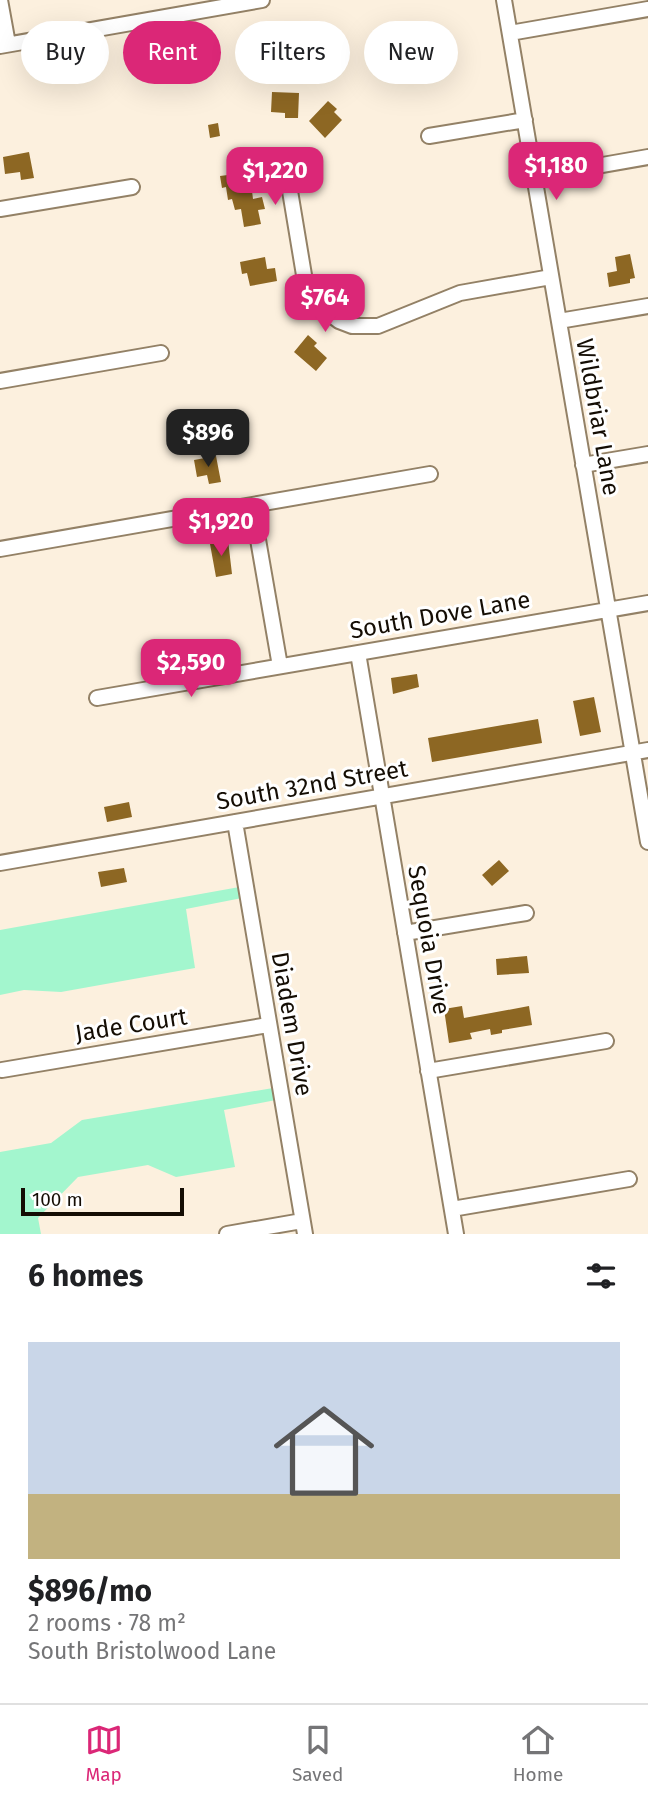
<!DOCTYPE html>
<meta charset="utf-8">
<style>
:root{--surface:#fff;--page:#f6f6f6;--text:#202124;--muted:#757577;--line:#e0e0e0;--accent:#db2777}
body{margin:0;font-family:"Fira Sans",sans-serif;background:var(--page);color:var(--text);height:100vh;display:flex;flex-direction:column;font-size:26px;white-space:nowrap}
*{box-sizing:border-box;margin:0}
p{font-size:23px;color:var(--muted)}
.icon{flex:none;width:38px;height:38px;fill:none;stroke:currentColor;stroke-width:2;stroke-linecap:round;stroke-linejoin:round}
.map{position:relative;height:1234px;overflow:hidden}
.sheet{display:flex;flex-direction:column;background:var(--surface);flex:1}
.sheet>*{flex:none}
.banner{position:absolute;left:21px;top:21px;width:607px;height:63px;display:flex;gap:14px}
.scale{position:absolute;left:21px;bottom:18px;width:163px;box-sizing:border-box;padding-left:7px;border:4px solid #140d04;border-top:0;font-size:19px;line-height:24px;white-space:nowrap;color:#140d04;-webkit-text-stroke:5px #fff;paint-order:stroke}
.price{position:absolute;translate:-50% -60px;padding:0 16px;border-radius:14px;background:var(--accent);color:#fff;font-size:23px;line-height:46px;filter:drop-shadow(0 2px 4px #0008)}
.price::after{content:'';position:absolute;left:50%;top:42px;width:21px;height:16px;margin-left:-10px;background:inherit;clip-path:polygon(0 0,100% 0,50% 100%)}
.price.on{background:#222;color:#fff}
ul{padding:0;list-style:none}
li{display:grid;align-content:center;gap:14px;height:371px;padding:0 28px}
li span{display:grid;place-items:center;height:217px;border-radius:0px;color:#555}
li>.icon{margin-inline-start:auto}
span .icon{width:126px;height:126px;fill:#fffc;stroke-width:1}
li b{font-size:30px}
h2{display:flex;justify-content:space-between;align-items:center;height:84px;padding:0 28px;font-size:30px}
.tag{padding:0 24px;border-radius:32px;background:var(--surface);box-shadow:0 7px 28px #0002;font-size:24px;line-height:63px}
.tag.on{background:var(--accent);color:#fff}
.menu{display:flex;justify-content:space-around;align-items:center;height:98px;border-top:2px solid var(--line);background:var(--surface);font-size:19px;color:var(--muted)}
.menu a{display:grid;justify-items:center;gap:4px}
.menu .on{color:var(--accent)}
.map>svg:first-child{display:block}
.green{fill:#a3f6ce}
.building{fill:#8d6723}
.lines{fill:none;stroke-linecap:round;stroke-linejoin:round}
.minor-casing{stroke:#938166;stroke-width:18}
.minor{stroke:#fff;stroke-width:14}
.labels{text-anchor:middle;stroke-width:6;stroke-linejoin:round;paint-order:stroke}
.street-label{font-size:24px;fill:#140d04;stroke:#fff}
</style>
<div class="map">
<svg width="648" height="1234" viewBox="0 0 648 1234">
<rect width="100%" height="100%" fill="#fcf0de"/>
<path class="green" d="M 245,886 L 247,897 L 186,909 L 195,968 L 61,992 L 24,990 L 0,995 L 0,930 Z
M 279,1087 L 281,1099 L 224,1110 L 235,1167 L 176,1177 L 148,1165 L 78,1177 L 38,1218 L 41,1234 L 0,1234 L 0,1152 L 51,1143 L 82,1120 Z"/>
<path class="building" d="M 281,25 L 284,42 L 260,46 L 257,29 Z
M 272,92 L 299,93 L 298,118 L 285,118 L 285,113 L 271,112 Z
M 328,101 L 337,109 L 334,112 L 342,120 L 325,138 L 309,121 Z
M 218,123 L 220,136 L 210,138 L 208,125 Z
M 29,152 L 34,178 L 21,180 L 20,172 L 5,174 L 3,157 Z
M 243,173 L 244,179 L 247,179 L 248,184 L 251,183 L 253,199 L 262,197 L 265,209 L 258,210 L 261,224 L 244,227 L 241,209 L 235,210 L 232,199 L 228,200 L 226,187 L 222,188 L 220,176 Z
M 630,254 L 635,278 L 630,279 L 630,283 L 609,287 L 607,273 L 617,271 L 615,257 Z
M 265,257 L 267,269 L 275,268 L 277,281 L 250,286 L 247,273 L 242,274 L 240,262 Z
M 308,335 L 317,343 L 314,346 L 327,358 L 316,371 L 294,352 Z
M 216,456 L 221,482 L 209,484 L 207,475 L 197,477 L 194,460 Z
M 228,540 L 232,574 L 216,577 L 210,544 Z
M 417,674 L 419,687 L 393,694 L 391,678 Z
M 594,697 L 601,732 L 580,736 L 573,701 Z
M 538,719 L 542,743 L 432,762 L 428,738 Z
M 129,802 L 132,817 L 107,822 L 104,807 Z
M 499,860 L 509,871 L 492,886 L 482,875 Z
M 124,868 L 127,882 L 101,887 L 98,872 Z
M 527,956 L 529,973 L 497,975 L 496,959 Z
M 462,1006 L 464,1018 L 529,1006 L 532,1025 L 502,1030 L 502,1033 L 491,1035 L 490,1029 L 470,1033 L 472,1039 L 449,1043 L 444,1009 Z"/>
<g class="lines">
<defs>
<path id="minor" d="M 0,0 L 8,44
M 504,0 L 648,842
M 510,33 L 648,9
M 0,46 L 262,0
M 429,136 L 525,120
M 285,161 L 305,281 L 318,305 L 339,321 L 352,326 L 378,326 L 460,293 L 551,277
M 534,177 L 648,157
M 0,209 L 132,187
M 559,321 L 648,306
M 0,381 L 161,353
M 583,465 L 648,454
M 252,505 L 280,666
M 0,549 L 430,474
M 358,653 L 456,1234
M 97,698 L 648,603
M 235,822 L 305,1234
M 0,863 L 648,750
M 405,933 L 526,913
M 2,1070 L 268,1025
M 428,1071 L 606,1041
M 452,1209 L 629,1179
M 227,1234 L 302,1221"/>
</defs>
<use href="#minor" class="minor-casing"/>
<use href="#minor" class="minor"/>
</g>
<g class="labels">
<g class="street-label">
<text transform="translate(598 417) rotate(80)" y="8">Wildbriar Lane</text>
<text transform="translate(440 615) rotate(-10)" y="8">South Dove Lane</text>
<text transform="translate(312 785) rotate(-10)" y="8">South 32nd Street</text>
<text transform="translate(429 940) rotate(80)" y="8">Sequoia Drive</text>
<text transform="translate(292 1024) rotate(80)" y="8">Diadem Drive</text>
<text transform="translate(131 1025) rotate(-9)" y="8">Jade Court</text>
</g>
</g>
</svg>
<div class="scale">100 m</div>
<b class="price" style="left:556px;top:202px">$1,180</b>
<b class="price" style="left:275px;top:207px">$1,220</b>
<b class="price" style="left:325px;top:334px">$764</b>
<b class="price on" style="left:208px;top:469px">$896</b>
<b class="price" style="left:221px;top:558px">$1,920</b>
<b class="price" style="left:191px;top:699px">$2,590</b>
<div class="banner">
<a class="tag">Buy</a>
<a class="tag on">Rent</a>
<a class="tag">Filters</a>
<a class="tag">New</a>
</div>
</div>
<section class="sheet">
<h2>6 homes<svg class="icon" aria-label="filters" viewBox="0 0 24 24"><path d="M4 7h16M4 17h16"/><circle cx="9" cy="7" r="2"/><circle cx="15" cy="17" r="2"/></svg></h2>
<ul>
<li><span style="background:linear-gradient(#c9d6e8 70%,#c2b280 0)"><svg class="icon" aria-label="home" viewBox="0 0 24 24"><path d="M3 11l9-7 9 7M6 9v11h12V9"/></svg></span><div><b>$896/mo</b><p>2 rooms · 78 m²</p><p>South Bristolwood Lane</p></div></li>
</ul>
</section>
<nav class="menu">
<a class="on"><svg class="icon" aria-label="map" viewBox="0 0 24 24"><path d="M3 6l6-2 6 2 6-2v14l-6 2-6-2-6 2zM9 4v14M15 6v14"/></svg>Map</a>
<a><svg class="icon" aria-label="saved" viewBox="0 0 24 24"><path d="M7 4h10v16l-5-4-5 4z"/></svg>Saved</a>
<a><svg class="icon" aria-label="home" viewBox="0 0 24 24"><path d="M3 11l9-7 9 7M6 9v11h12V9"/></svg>Home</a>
</nav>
